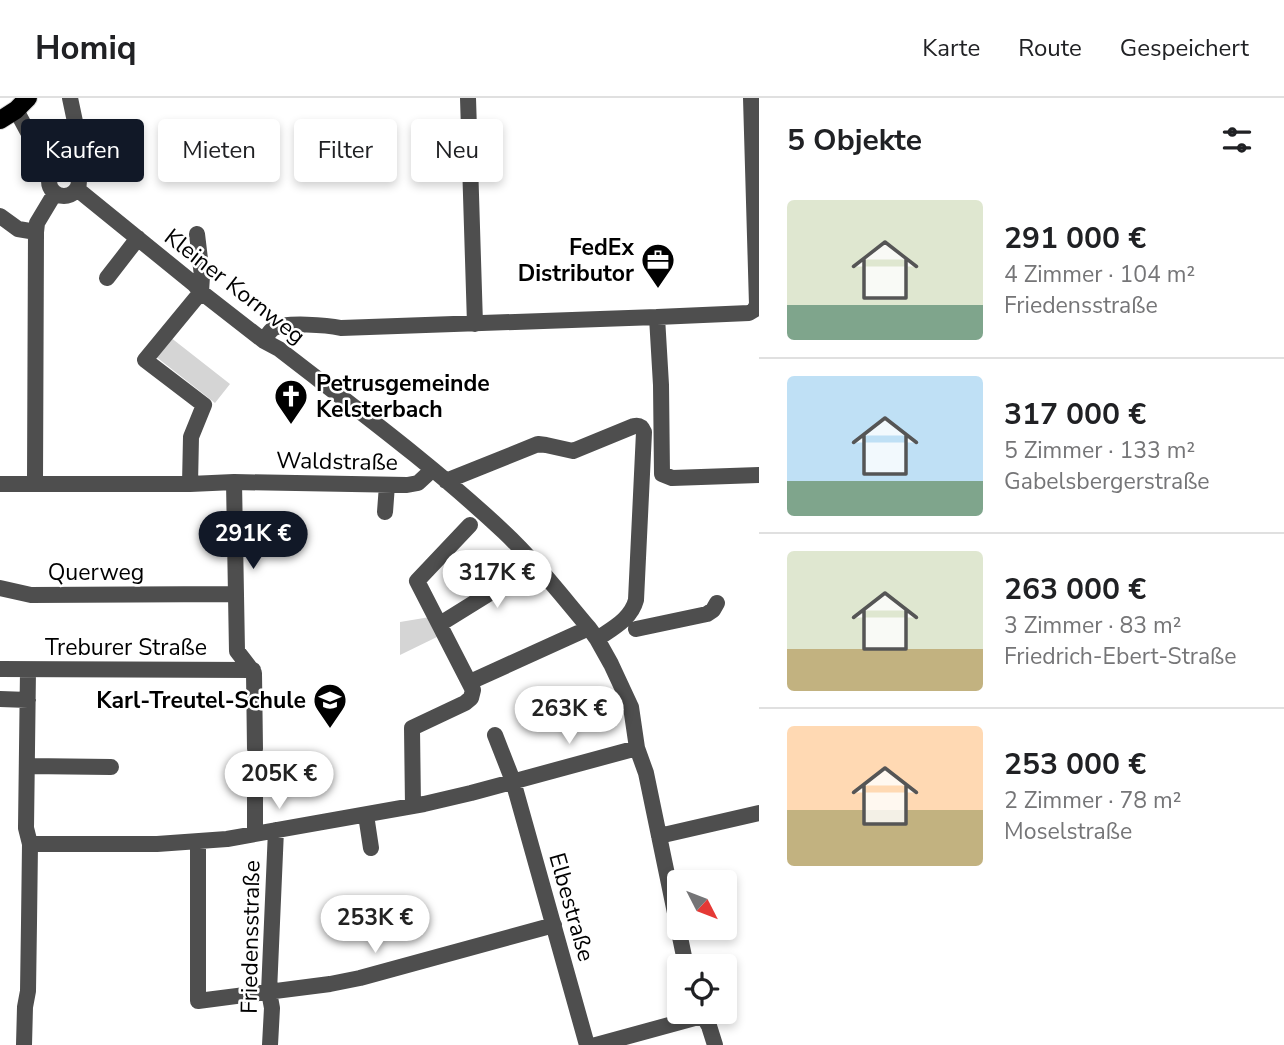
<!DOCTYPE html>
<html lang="de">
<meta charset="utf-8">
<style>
:root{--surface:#fff;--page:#f6f6f6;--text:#202124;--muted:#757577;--line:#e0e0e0;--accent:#111827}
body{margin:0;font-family:"Nunito Sans",sans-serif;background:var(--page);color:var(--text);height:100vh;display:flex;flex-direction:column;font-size:26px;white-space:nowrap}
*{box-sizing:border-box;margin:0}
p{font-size:23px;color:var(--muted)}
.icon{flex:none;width:38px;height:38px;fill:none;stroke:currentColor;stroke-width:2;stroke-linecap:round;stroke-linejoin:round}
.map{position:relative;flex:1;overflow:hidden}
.details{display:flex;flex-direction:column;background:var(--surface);width:525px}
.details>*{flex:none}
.hud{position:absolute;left:21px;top:21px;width:632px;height:63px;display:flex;gap:14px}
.needle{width:46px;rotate:132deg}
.controls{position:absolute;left:667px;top:772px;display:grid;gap:14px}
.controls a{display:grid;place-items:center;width:70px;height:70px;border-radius:7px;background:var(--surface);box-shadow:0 4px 10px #0003;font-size:35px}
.price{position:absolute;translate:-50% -60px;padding:0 16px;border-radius:24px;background:#fff;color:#222;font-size:23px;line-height:46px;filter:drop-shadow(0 2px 4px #0008)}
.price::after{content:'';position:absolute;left:50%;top:42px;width:21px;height:16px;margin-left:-10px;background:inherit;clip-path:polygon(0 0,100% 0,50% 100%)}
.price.active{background:var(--accent);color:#fff}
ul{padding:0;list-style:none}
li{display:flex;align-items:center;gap:21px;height:175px;padding:0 28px}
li+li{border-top:2px solid var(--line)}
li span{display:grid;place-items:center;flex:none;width:196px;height:140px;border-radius:7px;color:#555}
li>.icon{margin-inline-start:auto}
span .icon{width:84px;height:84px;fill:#fffc;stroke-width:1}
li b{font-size:30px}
h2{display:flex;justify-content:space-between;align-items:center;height:84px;padding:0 28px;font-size:30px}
.chip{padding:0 24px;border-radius:7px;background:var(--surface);box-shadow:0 4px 10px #0003;font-size:24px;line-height:63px}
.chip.active{background:var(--accent);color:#fff}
header{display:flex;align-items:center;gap:42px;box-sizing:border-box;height:98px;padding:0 35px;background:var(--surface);border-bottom:2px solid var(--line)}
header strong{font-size:33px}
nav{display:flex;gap:38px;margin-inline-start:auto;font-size:24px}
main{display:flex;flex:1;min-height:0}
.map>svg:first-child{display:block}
.green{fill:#d5d5d5}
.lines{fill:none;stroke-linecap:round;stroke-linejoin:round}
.major-casing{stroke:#dbdbdb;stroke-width:20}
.minor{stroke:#4e4e4e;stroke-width:16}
.major{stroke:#000;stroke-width:18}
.labels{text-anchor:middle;stroke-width:5;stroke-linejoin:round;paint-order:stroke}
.poi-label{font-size:23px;font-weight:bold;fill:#000;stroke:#fff;text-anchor:end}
.street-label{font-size:23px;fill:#000;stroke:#fff}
</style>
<header>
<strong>Homiq</strong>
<nav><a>Karte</a><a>Route</a><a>Gespeichert</a></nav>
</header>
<main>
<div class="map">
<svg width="759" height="947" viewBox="0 0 759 947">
<rect width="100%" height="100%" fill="#fff"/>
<path class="green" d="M 170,239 L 230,286 L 215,305 L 155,258 Z
M 430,519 L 439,538 L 400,557 L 400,524 Z"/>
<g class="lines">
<defs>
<path id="major" d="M 0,22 L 16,12 L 28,0"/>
</defs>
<use href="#major" class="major-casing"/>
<path class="minor" d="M 70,0 L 81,52 L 79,60 L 73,70
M 468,0 L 475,226
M 751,0 L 757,207 L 754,212 L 749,215 L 657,219 L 661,287 L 662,376 L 672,380 L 759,377
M 16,12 L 42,60 L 54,71
M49 83a15 15 0 1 1 30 0a15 15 0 1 1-30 0Z
M 77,91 L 194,186 L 201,194 L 264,243 L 279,251 C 355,310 434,368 504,434 C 535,463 561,497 589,530 L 597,541 L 611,566 L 631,609 L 637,650 L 646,675 L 686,868
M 0,118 L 18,131 L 36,134
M 107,180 L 138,140
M 264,243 C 267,238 269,233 274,230 C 286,224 327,227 341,230 L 657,219
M 446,383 L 538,346 L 546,347 L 573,353 L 634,328 C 639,327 642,329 644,334 L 636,502 C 631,521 613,530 597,541
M 234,384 L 237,553 L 254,575 L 255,651
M 35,385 L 36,134 L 37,125 L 55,95
M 0,386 L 190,386 L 234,384 L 407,387 L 418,385 L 432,372
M 190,386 L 191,339 L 204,307 L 145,262 L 201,194 L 202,178 L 197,136
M 385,414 L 387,387
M 0,490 L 31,497 L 235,496
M 440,526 L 535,467
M 636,531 L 707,516 L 713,512 L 717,505
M 0,571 L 253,572
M 470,584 L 589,530
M 0,601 L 28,602
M 495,637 L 513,683 L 587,947
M 28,668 L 111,669
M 413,708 L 412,630 L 465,605 L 471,600 L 473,592 L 417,483 L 470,427
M 366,717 L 371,750
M 255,735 L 255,674
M 659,738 L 759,715
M 198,744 L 198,903 L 330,886 L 360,880 L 554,827
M 30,746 L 157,746 L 227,741 L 424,706 L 471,695 L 637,650
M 701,914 L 709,928 L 715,947
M 24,947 L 25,909 L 28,893 L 29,825 L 30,746 L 26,730 L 28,572
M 270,947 L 272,910 L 269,894 L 276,732
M 596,947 L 702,918"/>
<use href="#major" class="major"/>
</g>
<defs>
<symbol id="office-pin" viewBox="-11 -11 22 30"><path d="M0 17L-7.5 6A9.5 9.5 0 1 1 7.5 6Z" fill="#000" stroke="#fff"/><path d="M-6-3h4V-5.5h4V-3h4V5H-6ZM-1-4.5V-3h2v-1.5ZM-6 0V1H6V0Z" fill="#fff"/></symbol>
<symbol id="church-pin" viewBox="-11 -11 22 30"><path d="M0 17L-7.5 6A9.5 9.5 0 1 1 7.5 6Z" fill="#000" stroke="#fff"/><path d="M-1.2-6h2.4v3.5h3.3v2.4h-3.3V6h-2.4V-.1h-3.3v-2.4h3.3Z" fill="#fff"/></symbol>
<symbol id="school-pin" viewBox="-11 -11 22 30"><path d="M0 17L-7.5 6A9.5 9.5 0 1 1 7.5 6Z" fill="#000" stroke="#fff"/><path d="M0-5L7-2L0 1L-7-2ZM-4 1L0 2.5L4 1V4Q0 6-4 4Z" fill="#fff"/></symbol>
</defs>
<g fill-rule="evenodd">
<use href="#office-pin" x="639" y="143" width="38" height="52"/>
<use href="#church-pin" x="272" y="279" width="38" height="52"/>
<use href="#school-pin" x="311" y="583" width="38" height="52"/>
</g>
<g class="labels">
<g class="poi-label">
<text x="634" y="157">FedEx<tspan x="634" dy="26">Distributor</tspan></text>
<text x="316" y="293" text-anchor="start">Petrusgemeinde<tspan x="316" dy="26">Kelsterbach</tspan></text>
<text x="306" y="610">Karl-Treutel-Schule</text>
</g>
<g class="street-label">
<text transform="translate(235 188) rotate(38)" y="8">Kleiner Kornweg</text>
<text transform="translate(337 363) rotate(1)" y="8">Waldstraße</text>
<text x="96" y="482">Querweg</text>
<text x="126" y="557">Treburer Straße</text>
<text transform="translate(572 809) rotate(74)" y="8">Elbestraße</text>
<text transform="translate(250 839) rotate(-89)" y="8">Friedensstraße</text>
</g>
</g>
</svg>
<div class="controls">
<a><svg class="needle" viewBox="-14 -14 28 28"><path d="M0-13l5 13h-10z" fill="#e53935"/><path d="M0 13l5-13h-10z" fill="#757577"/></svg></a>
<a><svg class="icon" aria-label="locate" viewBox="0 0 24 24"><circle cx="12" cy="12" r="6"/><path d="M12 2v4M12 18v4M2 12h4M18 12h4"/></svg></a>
</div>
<b class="price active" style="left:253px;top:473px">291K €</b>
<b class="price" style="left:497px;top:512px">317K €</b>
<b class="price" style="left:569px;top:648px">263K €</b>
<b class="price" style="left:279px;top:713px">205K €</b>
<b class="price" style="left:375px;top:857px">253K €</b>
<div class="hud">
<a class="chip active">Kaufen</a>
<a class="chip">Mieten</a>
<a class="chip">Filter</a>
<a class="chip">Neu</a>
</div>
</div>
<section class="details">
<h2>5 Objekte<svg class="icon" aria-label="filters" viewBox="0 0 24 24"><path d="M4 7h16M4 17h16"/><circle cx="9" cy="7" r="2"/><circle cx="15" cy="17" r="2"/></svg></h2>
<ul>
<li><span style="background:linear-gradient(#dfe7d0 75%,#7fa58c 0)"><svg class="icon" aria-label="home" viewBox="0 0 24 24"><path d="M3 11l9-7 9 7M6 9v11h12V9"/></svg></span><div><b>291 000 €</b><p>4 Zimmer · 104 m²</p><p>Friedensstraße</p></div></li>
<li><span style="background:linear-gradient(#bfe0f5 75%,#7fa58c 0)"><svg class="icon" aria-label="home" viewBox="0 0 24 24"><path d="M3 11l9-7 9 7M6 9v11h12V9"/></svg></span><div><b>317 000 €</b><p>5 Zimmer · 133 m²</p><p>Gabelsbergerstraße</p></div></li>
<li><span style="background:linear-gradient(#dfe7d0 70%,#c2b280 0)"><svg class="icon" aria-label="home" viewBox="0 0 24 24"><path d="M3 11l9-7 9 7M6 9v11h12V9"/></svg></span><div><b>263 000 €</b><p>3 Zimmer · 83 m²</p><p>Friedrich-Ebert-Straße</p></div></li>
<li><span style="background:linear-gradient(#ffd9b3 60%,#c2b280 0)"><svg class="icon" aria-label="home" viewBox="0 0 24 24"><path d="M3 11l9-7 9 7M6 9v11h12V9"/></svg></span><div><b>253 000 €</b><p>2 Zimmer · 78 m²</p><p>Moselstraße</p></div></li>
</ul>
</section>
</main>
